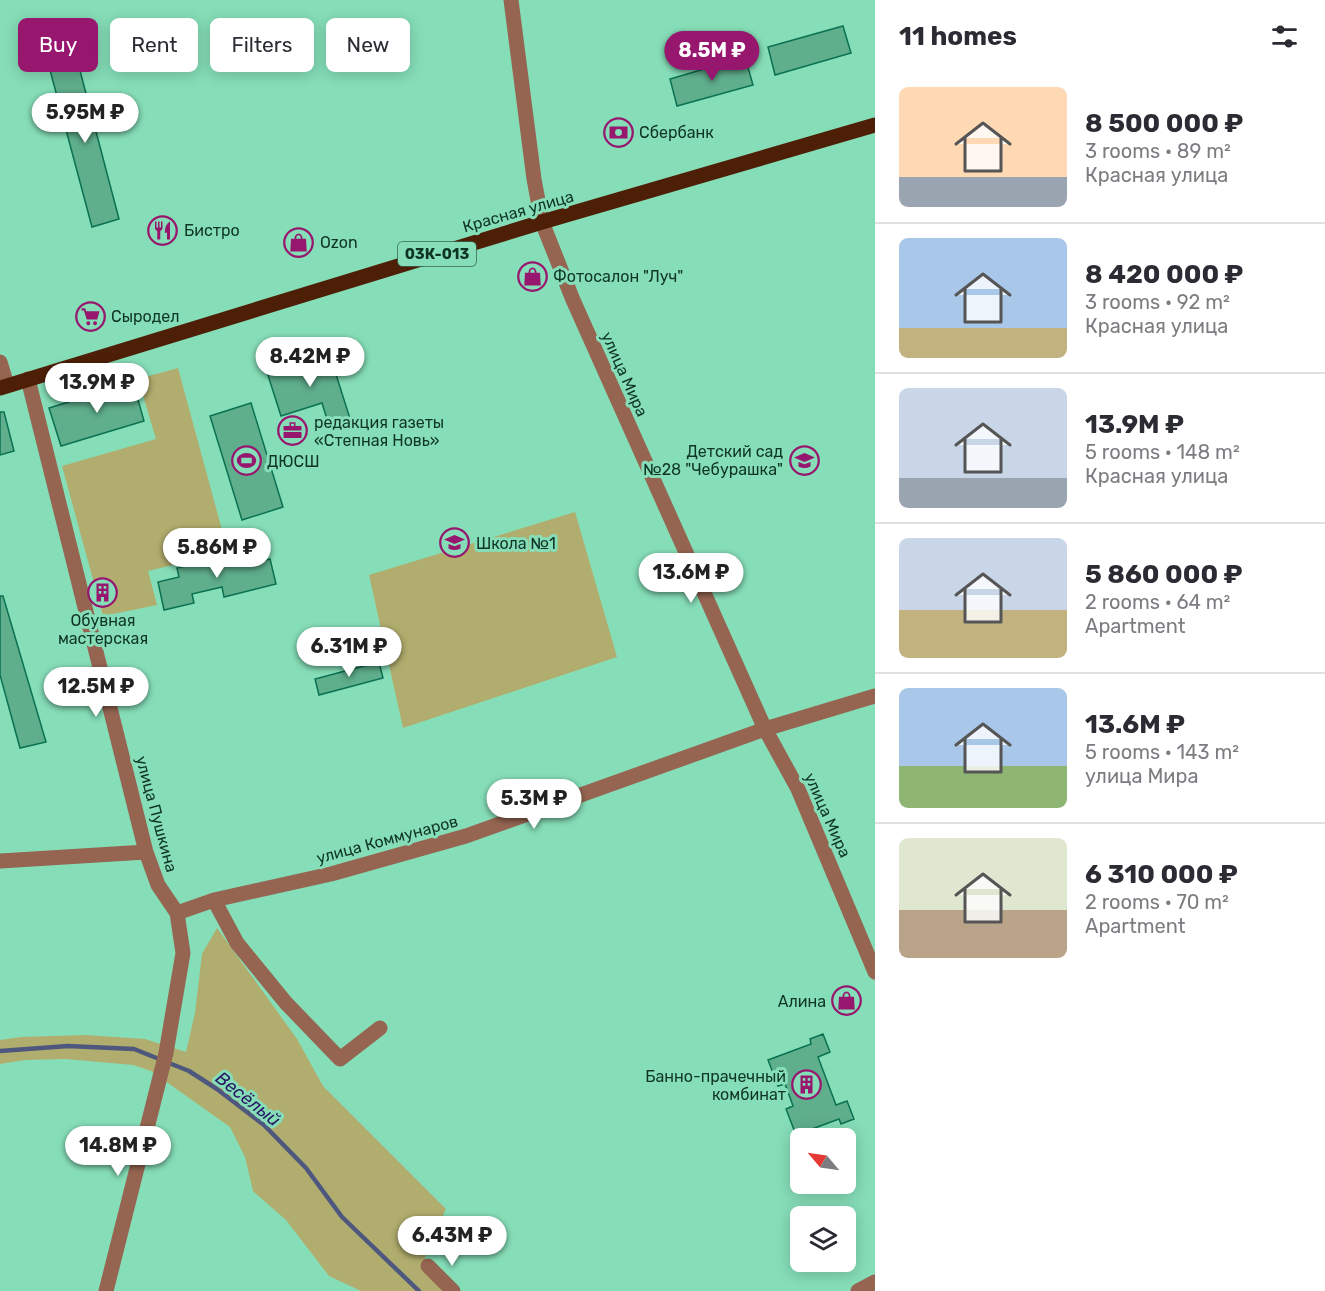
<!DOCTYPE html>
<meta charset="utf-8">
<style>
:root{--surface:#fff;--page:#f7f7f7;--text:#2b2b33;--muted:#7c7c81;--line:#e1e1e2;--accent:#97176f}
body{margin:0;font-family:Rubik,sans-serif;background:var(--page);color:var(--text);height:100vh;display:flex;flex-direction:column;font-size:22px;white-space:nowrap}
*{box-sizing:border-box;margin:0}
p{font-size:20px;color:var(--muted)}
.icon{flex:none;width:33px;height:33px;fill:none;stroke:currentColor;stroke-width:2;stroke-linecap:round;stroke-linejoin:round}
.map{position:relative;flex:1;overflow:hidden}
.panel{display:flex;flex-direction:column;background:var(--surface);width:450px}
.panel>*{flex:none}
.hud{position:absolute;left:18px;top:18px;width:570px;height:54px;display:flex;gap:12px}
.needle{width:39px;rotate:299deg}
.buttons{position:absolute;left:790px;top:1128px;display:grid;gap:12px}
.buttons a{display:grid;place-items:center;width:66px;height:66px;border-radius:9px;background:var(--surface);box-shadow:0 3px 15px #0003;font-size:30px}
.price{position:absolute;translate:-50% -51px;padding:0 14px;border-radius:21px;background:#fff;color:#222;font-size:20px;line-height:39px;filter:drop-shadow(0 2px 3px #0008)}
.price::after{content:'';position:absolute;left:50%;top:36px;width:18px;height:14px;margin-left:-9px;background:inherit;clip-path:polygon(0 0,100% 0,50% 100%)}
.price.selected{background:var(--accent);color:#fff}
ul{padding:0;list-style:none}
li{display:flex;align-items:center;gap:18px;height:150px;padding:0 24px}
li+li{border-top:2px solid var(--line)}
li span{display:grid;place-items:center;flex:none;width:168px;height:120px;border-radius:9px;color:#555}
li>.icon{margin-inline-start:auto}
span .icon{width:72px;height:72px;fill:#fffc;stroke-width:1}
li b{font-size:26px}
h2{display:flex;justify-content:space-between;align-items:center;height:72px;padding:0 24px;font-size:26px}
.tag{padding:0 21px;border-radius:9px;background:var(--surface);box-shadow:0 3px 15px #0003;font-size:21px;line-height:54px}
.tag.selected{background:var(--accent);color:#fff}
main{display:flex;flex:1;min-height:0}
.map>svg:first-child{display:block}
.green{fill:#b1ad6e}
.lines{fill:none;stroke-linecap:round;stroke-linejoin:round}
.stream{stroke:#4e577e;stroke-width:4.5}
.building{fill:#5fae8c;stroke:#0a7252;stroke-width:1.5}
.minor{stroke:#956551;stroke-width:15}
.major{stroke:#4e1f07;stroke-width:15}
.labels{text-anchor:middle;stroke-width:6;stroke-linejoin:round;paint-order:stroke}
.shield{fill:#86deb8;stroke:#336852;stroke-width:1.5}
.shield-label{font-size:15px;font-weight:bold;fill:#0f3526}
.poi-label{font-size:16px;fill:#0f3526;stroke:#86deb8;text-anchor:start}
.street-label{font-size:16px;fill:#0f3526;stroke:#86deb8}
.water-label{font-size:18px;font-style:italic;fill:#271863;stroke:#86deb8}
</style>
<main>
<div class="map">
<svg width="875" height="1291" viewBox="0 0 875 1291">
<rect width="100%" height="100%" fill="#86deb8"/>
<path class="green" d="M 178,368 L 228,552 L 148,571 L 157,605 L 103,616 L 62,466 L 156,439 L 138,379 Z
M 575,512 L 617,657 L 403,728 L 369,575 Z
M 217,928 L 297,1039 L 323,1086 L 446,1209 L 427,1249 L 423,1267 L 445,1291 L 361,1291 L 329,1276 L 286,1220 L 253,1191 L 245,1157 L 230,1127 L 151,1071 L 133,1065 L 66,1059 L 25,1060 L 0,1064 L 0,1040 L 21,1037 L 86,1035 L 145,1039 L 186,1052 L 195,1013 L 202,954 Z"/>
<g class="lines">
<path class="stream" d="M 0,1051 L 68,1046 L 134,1049 L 189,1071 L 217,1089 L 264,1125 L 306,1168 L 342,1217 L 419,1291"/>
</g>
<path class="building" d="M 843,26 L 851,53 L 775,75 L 768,47 Z
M 745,57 L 753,85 L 677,106 L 670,79 Z
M 78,63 L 119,219 L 92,227 L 50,70 Z
M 328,349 L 352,425 L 331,432 L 322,403 L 281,416 L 266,369 Z
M 133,382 L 144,421 L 61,446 L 49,408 Z
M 251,403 L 283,507 L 242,520 L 210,416 Z
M 0,412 L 4,412 L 14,451 L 0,455 Z
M 250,551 L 253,563 L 270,559 L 276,584 L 224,597 L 222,587 L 192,594 L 194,603 L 164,610 L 158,582 L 179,577 L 177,568 Z
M 107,584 L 111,597 L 98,601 L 95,587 Z
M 0,596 L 3,596 L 46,742 L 20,748 L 0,675 Z
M 379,662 L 383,678 L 319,695 L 315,679 Z
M 823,1034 L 830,1052 L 818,1057 L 836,1105 L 847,1101 L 854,1119 L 841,1124 L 839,1119 L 796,1135 L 786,1109 L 793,1106 L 785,1084 L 778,1086 L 768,1060 L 811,1044 L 810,1039 Z"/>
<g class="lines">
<path class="minor" d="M 511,0 L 534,179 L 542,222 L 573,300 L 765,729 L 798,789 L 875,972
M 0,362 L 7,385
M 28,379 L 146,852 L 158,885 L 177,913 L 183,953 L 166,1053 L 106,1291
M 0,861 L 146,852
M 214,900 L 237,943 L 286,1003 L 340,1059 L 380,1028
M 177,913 L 214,900 L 331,874 L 466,836 L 765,729 L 875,696
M 428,1266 L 453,1291
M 858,1291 L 875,1282"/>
<path class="major" d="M 0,388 L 542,222 L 875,125"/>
</g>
<defs>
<symbol id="bank-ring" viewBox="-11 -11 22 22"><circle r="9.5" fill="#86deb8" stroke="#97176f" stroke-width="1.5"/><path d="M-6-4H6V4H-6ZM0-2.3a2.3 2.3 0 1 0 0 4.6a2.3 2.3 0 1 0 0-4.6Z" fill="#97176f"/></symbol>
<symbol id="restaurant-ring" viewBox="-11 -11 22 22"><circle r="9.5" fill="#86deb8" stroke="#97176f" stroke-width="1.5"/><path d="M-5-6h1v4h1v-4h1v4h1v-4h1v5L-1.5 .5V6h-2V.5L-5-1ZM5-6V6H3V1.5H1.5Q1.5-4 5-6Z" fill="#97176f"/></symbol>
<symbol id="shop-ring" viewBox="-11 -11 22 22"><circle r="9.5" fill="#86deb8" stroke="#97176f" stroke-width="1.5"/><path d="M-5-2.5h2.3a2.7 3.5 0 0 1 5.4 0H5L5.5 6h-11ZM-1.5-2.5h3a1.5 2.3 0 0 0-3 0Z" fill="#97176f"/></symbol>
<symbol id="supermarket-ring" viewBox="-11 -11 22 22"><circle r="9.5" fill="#86deb8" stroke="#97176f" stroke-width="1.5"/><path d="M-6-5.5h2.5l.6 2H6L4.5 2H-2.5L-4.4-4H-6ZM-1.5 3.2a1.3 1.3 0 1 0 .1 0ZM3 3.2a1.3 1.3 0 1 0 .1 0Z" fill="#97176f"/></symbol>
<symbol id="office-ring" viewBox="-11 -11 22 22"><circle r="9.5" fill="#86deb8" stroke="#97176f" stroke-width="1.5"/><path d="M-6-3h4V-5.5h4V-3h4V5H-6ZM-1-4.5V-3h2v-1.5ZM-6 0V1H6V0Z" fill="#97176f"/></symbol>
<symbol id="school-ring" viewBox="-11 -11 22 22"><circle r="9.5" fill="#86deb8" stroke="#97176f" stroke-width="1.5"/><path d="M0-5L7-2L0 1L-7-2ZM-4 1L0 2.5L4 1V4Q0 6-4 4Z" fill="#97176f"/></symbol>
<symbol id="stadium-ring" viewBox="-11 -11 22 22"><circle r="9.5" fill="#86deb8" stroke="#97176f" stroke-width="1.5"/><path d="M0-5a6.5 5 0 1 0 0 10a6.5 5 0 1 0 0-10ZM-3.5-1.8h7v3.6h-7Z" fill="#97176f"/></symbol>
<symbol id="building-ring" viewBox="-11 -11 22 22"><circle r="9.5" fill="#86deb8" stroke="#97176f" stroke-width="1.5"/><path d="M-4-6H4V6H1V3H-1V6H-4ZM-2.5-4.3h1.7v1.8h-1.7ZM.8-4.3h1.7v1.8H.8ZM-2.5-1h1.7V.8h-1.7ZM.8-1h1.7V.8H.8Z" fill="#97176f"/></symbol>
</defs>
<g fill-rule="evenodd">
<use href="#bank-ring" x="602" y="116" width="33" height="33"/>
<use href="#restaurant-ring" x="146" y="214" width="33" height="33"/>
<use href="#shop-ring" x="282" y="226" width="33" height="33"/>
<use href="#shop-ring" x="516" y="260" width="33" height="33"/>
<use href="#supermarket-ring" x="74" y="300" width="33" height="33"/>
<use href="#office-ring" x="276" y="414" width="33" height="33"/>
<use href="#school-ring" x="788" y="444" width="33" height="33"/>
<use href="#stadium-ring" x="230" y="444" width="33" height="33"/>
<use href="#school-ring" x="438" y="526" width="33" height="33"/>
<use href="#building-ring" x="86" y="576" width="33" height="33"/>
<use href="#shop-ring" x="830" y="984" width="33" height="33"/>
<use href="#building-ring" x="790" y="1068" width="33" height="33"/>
</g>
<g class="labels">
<rect class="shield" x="398" y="242" width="78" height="24" rx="4.5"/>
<g class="shield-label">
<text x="437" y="259">03К-013</text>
</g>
<g class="poi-label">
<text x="639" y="138">Сбербанк</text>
<text x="184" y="236">Бистро</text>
<text x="320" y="248">Ozon</text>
<text x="553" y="282">Фотосалон "Луч"</text>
<text x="111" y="322">Сыродел</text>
<text x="314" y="428">редакция газеты<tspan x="314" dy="18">«Степная Новь»</tspan></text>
<text x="783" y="457" text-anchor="end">Детский сад<tspan x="783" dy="18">№28 "Чебурашка"</tspan></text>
<text x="267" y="467">ДЮСШ</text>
<text x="476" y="549">Школа №1</text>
<text x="103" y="626" text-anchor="middle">Обувная<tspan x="103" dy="18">мастерская</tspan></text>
<text x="826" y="1007" text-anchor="end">Алина</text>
<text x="786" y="1082" text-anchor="end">Банно-прачечный<tspan x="786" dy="18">комбинат</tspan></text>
</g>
<g class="street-label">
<text transform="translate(518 211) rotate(-16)" y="6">Красная улица</text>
<text transform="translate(625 374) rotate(66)" y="6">улица Мира</text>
<text transform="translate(157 814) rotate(75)" y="6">улица Пушкина</text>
<text transform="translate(828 815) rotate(66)" y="6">улица Мира</text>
<text transform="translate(387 839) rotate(-15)" y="6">улица Коммунаров</text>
</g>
<g class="water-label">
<text transform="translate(248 1099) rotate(38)" y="6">Весёлый</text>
</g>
</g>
</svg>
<div class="buttons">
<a><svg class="needle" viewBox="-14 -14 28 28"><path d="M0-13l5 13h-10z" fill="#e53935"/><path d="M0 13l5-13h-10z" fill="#7c7c81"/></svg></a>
<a><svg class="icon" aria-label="layers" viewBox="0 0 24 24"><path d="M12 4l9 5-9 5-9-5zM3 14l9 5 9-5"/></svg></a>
</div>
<b class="price selected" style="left:712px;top:82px">8.5M ₽</b>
<b class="price" style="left:85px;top:144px">5.95M ₽</b>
<b class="price" style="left:310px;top:388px">8.42M ₽</b>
<b class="price" style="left:97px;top:414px">13.9M ₽</b>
<b class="price" style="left:217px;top:579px">5.86M ₽</b>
<b class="price" style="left:691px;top:604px">13.6M ₽</b>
<b class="price" style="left:349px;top:678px">6.31M ₽</b>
<b class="price" style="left:96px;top:718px">12.5M ₽</b>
<b class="price" style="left:534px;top:830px">5.3M ₽</b>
<b class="price" style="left:118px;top:1177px">14.8M ₽</b>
<b class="price" style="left:452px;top:1267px">6.43M ₽</b>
<div class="hud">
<a class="tag selected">Buy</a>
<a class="tag">Rent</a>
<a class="tag">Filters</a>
<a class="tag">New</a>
</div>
</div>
<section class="panel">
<h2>11 homes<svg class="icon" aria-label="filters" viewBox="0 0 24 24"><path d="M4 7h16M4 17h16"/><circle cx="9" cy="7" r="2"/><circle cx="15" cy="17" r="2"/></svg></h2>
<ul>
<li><span style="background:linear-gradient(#ffd9b3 75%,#9aa5b1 0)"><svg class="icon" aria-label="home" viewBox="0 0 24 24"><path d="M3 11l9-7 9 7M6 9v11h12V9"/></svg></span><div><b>8 500 000 ₽</b><p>3 rooms · 89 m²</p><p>Красная улица</p></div></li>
<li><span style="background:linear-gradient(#a9c7e8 75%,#c2b280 0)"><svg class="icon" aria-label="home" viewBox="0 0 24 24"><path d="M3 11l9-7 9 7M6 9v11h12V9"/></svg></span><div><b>8 420 000 ₽</b><p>3 rooms · 92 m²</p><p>Красная улица</p></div></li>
<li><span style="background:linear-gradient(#c9d6e8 75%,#9aa5b1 0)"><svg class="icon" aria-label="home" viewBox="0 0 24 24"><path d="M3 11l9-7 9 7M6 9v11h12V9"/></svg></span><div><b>13.9M ₽</b><p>5 rooms · 148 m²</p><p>Красная улица</p></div></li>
<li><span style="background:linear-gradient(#c9d6e8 60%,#c2b280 0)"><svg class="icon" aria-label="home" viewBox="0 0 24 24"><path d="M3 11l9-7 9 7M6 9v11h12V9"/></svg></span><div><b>5 860 000 ₽</b><p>2 rooms · 64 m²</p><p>Apartment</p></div></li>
<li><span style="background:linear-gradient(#a9c7e8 65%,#8fb573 0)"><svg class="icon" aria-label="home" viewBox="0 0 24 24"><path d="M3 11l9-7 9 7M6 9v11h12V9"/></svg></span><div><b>13.6M ₽</b><p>5 rooms · 143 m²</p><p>улица Мира</p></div></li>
<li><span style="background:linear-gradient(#dfe7d0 60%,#b9a48a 0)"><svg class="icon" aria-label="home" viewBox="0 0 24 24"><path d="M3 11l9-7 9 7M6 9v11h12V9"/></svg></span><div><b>6 310 000 ₽</b><p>2 rooms · 70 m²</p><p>Apartment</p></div></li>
</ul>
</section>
</main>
